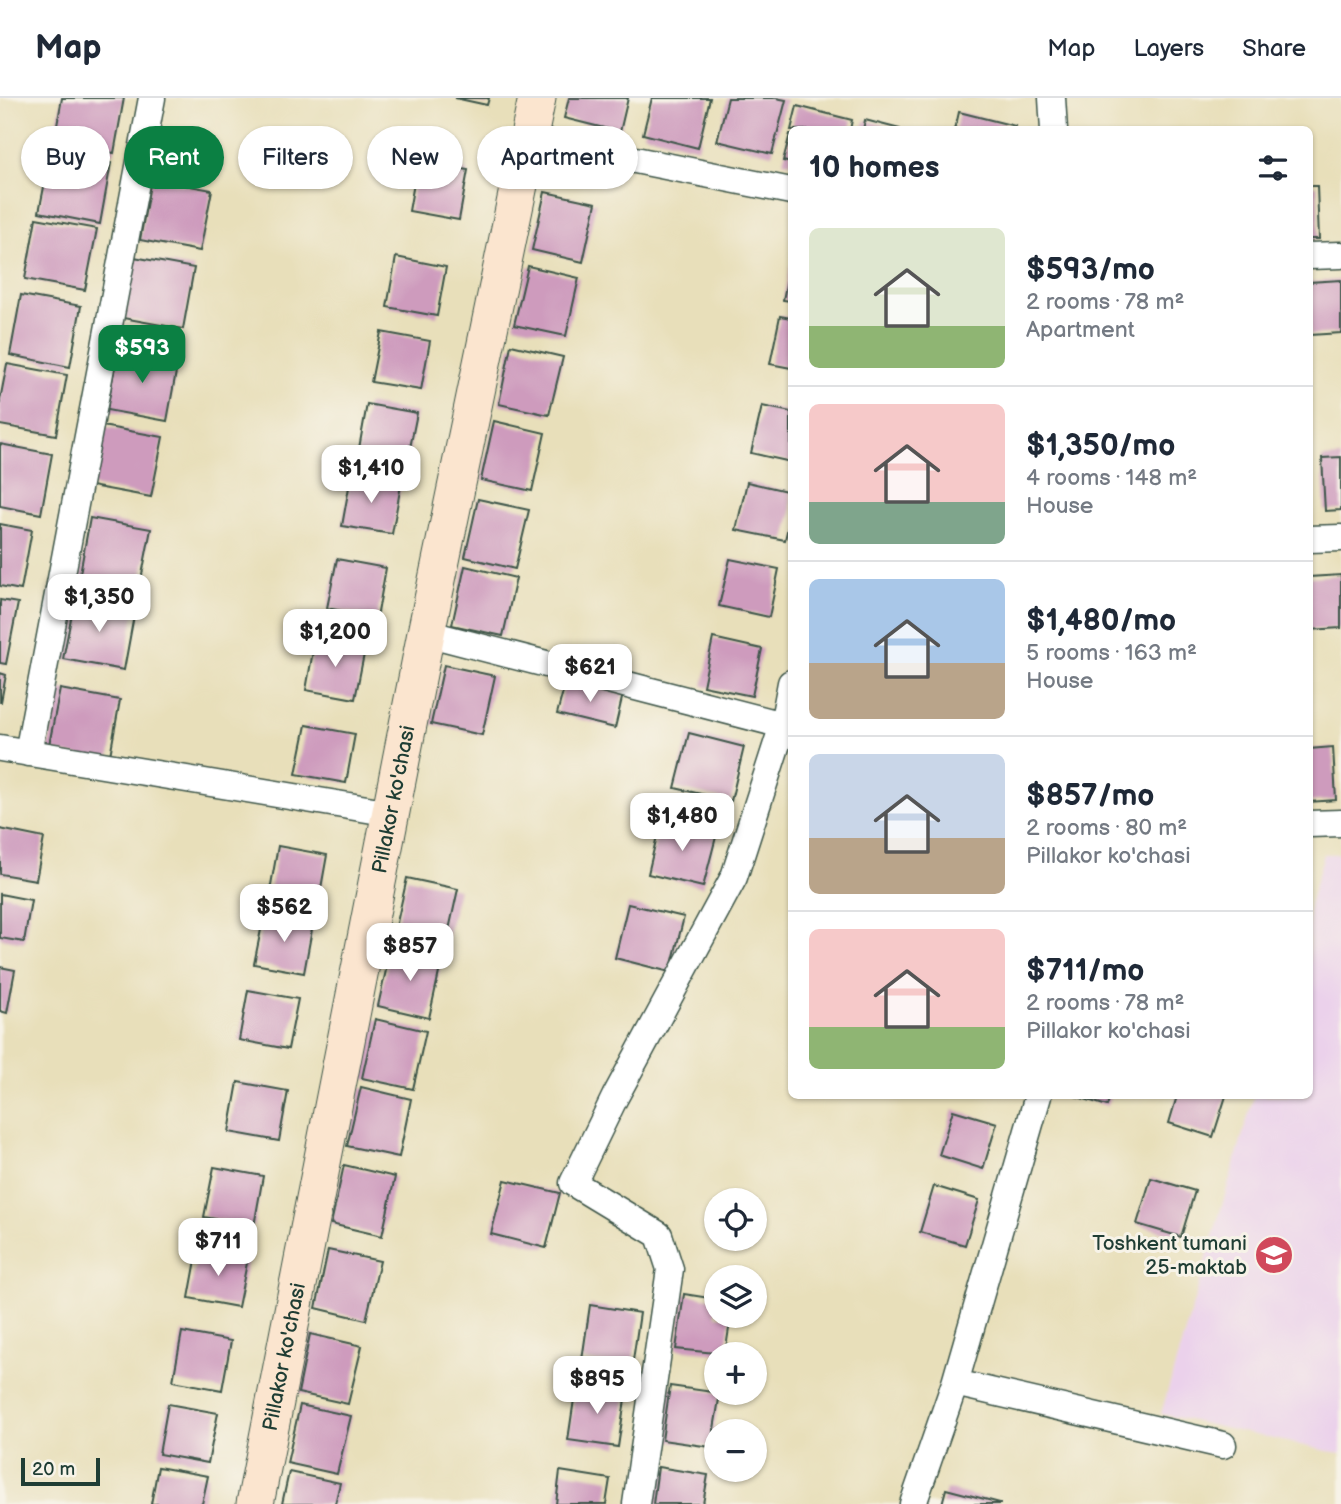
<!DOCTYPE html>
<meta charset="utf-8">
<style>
:root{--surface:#fff;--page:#f2f2f3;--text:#1f2937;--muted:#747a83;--line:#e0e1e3;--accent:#0b8043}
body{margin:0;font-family:"Balsamiq Sans",sans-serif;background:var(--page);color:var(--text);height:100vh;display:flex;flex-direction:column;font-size:26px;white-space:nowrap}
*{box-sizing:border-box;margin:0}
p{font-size:23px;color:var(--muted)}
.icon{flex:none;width:38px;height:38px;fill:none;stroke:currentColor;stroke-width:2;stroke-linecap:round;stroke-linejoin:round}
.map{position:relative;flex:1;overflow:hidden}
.side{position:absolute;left:788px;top:28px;width:525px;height:973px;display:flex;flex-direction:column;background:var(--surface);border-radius:10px;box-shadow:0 2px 5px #0004}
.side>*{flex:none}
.guide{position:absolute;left:21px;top:28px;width:662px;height:63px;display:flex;gap:14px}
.controls{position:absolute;left:704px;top:1090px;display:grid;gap:14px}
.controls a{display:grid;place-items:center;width:63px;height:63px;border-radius:50%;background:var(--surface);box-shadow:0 2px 5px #0004;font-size:35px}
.scale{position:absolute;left:21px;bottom:18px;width:79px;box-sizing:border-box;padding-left:7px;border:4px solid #1f3d34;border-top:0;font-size:19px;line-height:24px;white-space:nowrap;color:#1f3d34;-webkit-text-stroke:5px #f7f3e8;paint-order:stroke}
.price{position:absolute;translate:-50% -60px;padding:0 16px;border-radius:14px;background:#fff;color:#222;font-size:23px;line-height:46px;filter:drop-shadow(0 2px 4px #0008)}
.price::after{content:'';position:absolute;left:50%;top:42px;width:21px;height:16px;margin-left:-10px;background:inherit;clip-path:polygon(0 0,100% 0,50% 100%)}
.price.active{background:var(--accent);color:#fff}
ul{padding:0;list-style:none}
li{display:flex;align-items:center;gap:21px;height:175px;padding:0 21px}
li+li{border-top:2px solid var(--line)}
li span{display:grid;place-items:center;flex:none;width:196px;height:140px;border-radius:10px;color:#555}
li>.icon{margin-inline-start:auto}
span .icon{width:84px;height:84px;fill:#fffc;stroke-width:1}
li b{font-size:30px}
h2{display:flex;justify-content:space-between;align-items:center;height:84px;padding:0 21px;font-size:30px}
.chip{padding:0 24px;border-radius:32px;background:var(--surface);box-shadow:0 2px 5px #0004;font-size:24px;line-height:63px}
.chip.active{background:var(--accent);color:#fff}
header{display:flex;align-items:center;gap:42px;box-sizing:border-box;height:98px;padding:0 35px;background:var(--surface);border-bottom:2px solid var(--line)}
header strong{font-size:33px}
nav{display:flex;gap:38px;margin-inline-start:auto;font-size:24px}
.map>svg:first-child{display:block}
.built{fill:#ebd1eb}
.building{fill:#ce9bbd}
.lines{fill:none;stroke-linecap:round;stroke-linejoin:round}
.street-casing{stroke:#3d5548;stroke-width:29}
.secondary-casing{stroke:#3d5548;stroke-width:39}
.street{stroke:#fff;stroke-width:26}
.secondary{stroke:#fbe5cf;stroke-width:37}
.labels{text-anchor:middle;stroke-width:6;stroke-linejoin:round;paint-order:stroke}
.street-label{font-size:21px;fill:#1f3d34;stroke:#f7f3e8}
.poi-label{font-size:21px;fill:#1f3d34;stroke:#f7f3e8;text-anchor:end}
</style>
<header>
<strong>Map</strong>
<nav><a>Map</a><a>Layers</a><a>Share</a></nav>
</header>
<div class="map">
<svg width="1341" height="1406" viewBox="0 0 1341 1406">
<rect width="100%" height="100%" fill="#f7f3e8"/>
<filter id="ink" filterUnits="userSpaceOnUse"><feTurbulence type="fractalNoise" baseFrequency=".0143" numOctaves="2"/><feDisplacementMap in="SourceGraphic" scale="14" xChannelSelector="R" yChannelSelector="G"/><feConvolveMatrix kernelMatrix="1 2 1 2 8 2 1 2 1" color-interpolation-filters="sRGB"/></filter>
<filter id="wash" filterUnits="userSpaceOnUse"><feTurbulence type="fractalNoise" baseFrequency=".00686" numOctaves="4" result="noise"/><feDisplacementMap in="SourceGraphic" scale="28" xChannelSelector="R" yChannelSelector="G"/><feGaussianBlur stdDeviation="1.57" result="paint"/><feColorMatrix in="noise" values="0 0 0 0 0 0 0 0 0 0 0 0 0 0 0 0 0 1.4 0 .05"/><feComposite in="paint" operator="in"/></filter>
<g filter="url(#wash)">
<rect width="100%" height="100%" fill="#e8dfba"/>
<path class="built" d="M 1324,756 L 1341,756 L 1341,1356 L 1161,1316 L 1254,998 L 1309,998 L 1309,807 Z"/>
<g id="blocks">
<path class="building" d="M 62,0 L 124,0 L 114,55 L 54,44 Z
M 455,0 L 489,0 L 487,7 Z
M 569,0 L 628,0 L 620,34 L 564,20 Z
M 652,0 L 710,0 L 698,50 L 643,36 Z
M 728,0 L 776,0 L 786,2 L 772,56 L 717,43 Z
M 797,8 L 852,22 L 850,32 L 791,32 Z
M 959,14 L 1015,28 L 1014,32 L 955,32 Z
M 865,22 L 900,31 L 900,32 L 863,32 Z
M 790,36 L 791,36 L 791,65 L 783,63 Z
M 51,54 L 111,65 L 100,126 L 39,114 Z
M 418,63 L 468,72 L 459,122 L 409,113 Z
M 151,81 L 212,92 L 200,153 L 140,142 Z
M 1309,88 L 1317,88 L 1319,141 L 1309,141 Z
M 545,94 L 596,105 L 583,164 L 532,152 Z
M 36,120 L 97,131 L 85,192 L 25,181 Z
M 134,159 L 194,170 L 183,231 L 123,220 Z
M 396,159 L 446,169 L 437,218 L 387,209 Z
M 528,168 L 579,180 L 566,238 L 514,227 Z
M 790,168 L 791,168 L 791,203 L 783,202 Z
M 1341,182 L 1341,235 L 1310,237 L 1309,184 Z
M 21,197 L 81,208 L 70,269 L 10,257 Z
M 780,218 L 791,220 L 791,270 L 770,266 Z
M 381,234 L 430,243 L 421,292 L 371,284 Z
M 511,247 L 563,259 L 549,317 L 499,306 Z
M 118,251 L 178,263 L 167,323 L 107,312 Z
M 7,266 L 67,277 L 56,337 L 0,327 L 0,302 Z
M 367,306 L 417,315 L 407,365 L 358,356 Z
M 762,308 L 791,314 L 791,364 L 751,355 Z
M 494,323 L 545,335 L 532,393 L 481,382 Z
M 102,328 L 163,339 L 151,399 L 91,388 Z
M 0,346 L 52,356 L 41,416 L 0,408 Z
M 1341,359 L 1341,412 L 1325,413 L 1322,360 Z
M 351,378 L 401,387 L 392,436 L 342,428 Z
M 747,384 L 791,394 L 791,416 L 785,442 L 736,432 Z
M 478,401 L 529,412 L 515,471 L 465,459 Z
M 90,420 L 151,431 L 139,492 L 79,481 Z
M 0,426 L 32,432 L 21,492 L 0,488 Z
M 337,461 L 386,470 L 377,520 L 327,510 Z
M 730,461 L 779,471 L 769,519 L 719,508 Z
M 465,468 L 516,480 L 503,538 L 452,527 Z
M 1341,477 L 1341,530 L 1309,532 L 1309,479 Z
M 75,500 L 135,512 L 124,572 L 63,561 Z
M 0,502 L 18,505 L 6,566 L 0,565 Z
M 713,540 L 762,551 L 752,598 L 703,588 Z
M 315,542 L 365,551 L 355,601 L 306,592 Z
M 444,567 L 495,578 L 482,637 L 431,626 Z
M 0,575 L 6,577 L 1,604 L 0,604 Z
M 566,582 L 623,596 L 615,630 L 557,616 Z
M 60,591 L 120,602 L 109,663 L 48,652 Z
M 306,627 L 355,636 L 346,685 L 296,676 Z
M 689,635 L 744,649 L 731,703 L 675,690 Z
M 1333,649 L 1336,702 L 1309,704 L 1309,651 Z
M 661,721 L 717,735 L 703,789 L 648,776 Z
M 0,731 L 44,740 L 36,782 L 0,776 Z
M 278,748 L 327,757 L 318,807 L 269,798 Z
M 407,780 L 458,791 L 445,850 L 394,838 Z
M 0,796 L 31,802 L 24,844 L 0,840 Z
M 628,806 L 684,819 L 670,874 L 615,860 Z
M 264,817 L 313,826 L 304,875 L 254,866 Z
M 391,850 L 442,861 L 429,920 L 378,908 Z
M 0,869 L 15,872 L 7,915 L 0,913 Z
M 248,892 L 298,901 L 288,951 L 239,942 Z
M 375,921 L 426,933 L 413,991 L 362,980 Z
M 238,984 L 288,993 L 279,1043 L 229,1034 Z
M 361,989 L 411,1001 L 399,1059 L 347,1048 Z
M 1075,998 L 1110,998 L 1107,1008 Z
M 1177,998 L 1226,998 L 1213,1039 L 1169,1025 Z
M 953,1012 L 997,1025 L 983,1071 L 939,1057 Z
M 344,1067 L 395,1079 L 382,1138 L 331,1126 Z
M 214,1069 L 263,1078 L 254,1128 L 204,1119 Z
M 1151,1080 L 1195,1093 L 1181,1139 L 1137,1126 Z
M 505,1082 L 560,1095 L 546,1150 L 491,1136 Z
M 934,1088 L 979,1102 L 965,1147 L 920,1134 Z
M 198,1151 L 248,1160 L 238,1209 L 189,1200 Z
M 328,1152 L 380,1163 L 366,1222 L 316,1210 Z
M 684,1196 L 716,1201 L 716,1218 L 731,1218 L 725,1256 L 676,1251 Z
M 590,1207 L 640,1215 L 632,1269 L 582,1262 Z
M 182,1234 L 231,1243 L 222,1292 L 173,1283 Z
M 310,1236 L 362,1248 L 348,1306 L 298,1295 Z
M 576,1288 L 626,1295 L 618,1349 L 568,1342 Z
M 670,1288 L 720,1295 L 711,1349 L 662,1342 Z
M 168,1306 L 218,1315 L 208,1365 L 159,1356 Z
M 300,1307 L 351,1318 L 337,1376 L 287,1365 Z
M 158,1369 L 208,1378 L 202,1406 L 151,1406 Z
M 658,1369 L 708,1377 L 703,1406 L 653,1406 Z
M 560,1373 L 610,1381 L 606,1406 L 556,1406 Z
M 289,1374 L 340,1385 L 335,1406 L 282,1406 Z
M 946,1391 L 1000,1405 L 1000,1406 L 942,1406 Z"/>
</g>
</g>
<g filter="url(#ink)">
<use href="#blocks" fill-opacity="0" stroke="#3d5548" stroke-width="2"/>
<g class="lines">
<defs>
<path id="street" d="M 1052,0 L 1054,32
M 530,41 L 791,93
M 1309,158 L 1341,157
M 1309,441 L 1341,440
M 426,535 L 783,627 L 791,631
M 0,650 L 391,715
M 28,655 L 152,0
M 1309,726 L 1341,725
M 955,1285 L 1223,1347
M 636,1406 L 670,1171 L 659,1137 L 573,1085 L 615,999 L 734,779 L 783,627 L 791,585
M 913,1406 L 955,1285 L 1038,998"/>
<g id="secondary">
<path id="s1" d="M 255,1406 L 426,535 L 537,0"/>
</g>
</defs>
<use href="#street" class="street-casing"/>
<use href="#secondary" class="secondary-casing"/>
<use href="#street" class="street"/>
<use href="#secondary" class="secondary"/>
</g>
</g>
<defs>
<symbol id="school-disc" viewBox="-11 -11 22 22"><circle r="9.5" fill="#d1495b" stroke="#f7f3e8"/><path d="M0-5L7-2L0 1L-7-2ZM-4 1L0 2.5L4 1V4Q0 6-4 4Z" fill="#fff"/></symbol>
</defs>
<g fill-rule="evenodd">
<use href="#school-disc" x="1252" y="1135" width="44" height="44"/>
</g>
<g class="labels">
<g class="street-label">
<text dy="7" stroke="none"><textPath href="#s1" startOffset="718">Pillakor ko'chasi</textPath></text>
<text dy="7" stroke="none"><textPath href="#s1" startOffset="150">Pillakor ko'chasi</textPath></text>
</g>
<g class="poi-label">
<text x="1247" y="1152">Toshkent tumani<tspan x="1247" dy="24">25-maktab</tspan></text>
</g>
</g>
</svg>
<div class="controls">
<a><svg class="icon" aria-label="locate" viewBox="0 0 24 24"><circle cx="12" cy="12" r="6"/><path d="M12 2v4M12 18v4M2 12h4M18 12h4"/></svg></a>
<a><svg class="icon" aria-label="layers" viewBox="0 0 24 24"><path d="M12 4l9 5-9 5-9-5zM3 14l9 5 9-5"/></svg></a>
<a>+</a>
<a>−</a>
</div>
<div class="scale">20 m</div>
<b class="price active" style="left:142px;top:287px">$593</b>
<b class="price" style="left:371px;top:407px">$1,410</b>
<b class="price" style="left:99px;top:536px">$1,350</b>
<b class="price" style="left:335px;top:571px">$1,200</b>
<b class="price" style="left:590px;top:606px">$621</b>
<b class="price" style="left:682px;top:755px">$1,480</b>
<b class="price" style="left:284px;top:846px">$562</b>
<b class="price" style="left:410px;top:885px">$857</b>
<b class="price" style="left:218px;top:1180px">$711</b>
<b class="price" style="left:597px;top:1318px">$895</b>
<div class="guide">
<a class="chip">Buy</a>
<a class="chip active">Rent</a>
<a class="chip">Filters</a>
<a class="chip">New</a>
<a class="chip">Apartment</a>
</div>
<section class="side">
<h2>10 homes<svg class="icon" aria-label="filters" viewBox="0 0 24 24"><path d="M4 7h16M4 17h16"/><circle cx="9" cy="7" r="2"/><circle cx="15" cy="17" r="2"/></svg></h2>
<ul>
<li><span style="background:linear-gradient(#dfe7d0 70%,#8fb573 0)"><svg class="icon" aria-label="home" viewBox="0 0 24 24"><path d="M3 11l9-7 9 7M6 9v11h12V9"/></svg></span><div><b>$593/mo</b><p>2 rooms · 78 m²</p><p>Apartment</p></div></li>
<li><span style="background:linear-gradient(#f6c9c9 70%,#7fa58c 0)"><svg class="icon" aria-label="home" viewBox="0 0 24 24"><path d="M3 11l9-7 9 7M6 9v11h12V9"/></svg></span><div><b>$1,350/mo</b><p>4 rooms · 148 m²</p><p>House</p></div></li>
<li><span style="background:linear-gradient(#a9c7e8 60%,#b9a48a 0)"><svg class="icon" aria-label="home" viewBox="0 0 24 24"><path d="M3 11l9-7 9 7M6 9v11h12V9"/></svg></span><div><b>$1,480/mo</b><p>5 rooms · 163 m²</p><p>House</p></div></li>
<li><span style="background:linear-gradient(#c9d6e8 60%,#b9a48a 0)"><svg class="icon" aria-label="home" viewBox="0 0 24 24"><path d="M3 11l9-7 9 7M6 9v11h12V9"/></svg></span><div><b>$857/mo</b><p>2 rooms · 80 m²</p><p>Pillakor ko'chasi</p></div></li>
<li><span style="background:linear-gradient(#f6c9c9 70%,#8fb573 0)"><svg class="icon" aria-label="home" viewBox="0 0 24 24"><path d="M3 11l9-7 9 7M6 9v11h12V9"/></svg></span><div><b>$711/mo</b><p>2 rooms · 78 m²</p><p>Pillakor ko'chasi</p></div></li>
</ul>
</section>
</div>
